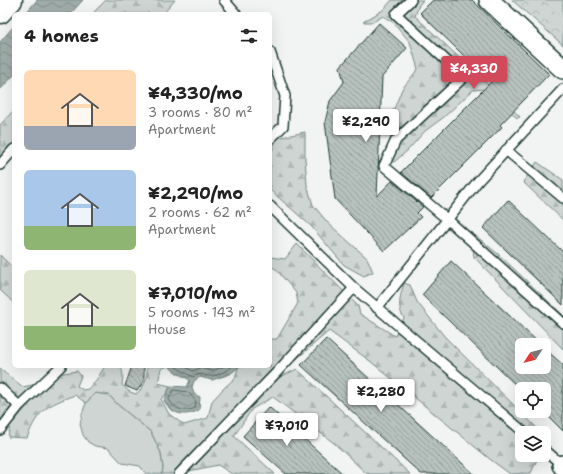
<!DOCTYPE html>
<meta charset="utf-8">
<style>
:root{--surface:#fff;--page:#f6f6f6;--text:#222;--muted:#767676;--accent:#d1495b}
body{margin:0;font-family:"Shantell Sans",sans-serif;background:var(--page);color:var(--text);height:100vh;display:flex;flex-direction:column;font-size:15px;white-space:nowrap}
*{box-sizing:border-box;margin:0}
p{font-size:13px;color:var(--muted)}
.icon{flex:none;width:22px;height:22px;fill:none;stroke:currentColor;stroke-width:2;stroke-linecap:round;stroke-linejoin:round}
.map{position:relative;flex:1;overflow:hidden}
.details{position:absolute;left:12px;top:12px;width:260px;height:356px;display:flex;flex-direction:column;background:var(--surface);border-radius:6px;box-shadow:0 4px 16px #0002}
.details>*{flex:none}
.needle{width:26px;rotate:234deg}
.fabs{position:absolute;left:515px;top:338px;display:grid;gap:8px}
.fabs a{display:grid;place-items:center;width:36px;height:36px;border-radius:6px;background:var(--surface);box-shadow:0 4px 16px #0002;font-size:20px}
.price{position:absolute;translate:-50% -34px;padding:0 9px;border-radius:4px;background:#fff;color:#222;font-size:13px;line-height:26px;filter:drop-shadow(0 1px 2px #0008)}
.price::after{content:'';position:absolute;left:50%;top:24px;width:12px;height:9px;margin-left:-6px;background:inherit;clip-path:polygon(0 0,100% 0,50% 100%)}
.price.selected{background:var(--accent);color:#fff}
ul{padding:0;list-style:none}
li{display:flex;align-items:center;gap:12px;height:100px;padding:0 12px}
li span{display:grid;place-items:center;flex:none;width:112px;height:80px;border-radius:6px;color:#555}
li>.icon{margin-inline-start:auto}
span .icon{width:48px;height:48px;fill:#fffc;stroke-width:1}
li b{font-size:17px}
h2{display:flex;justify-content:space-between;align-items:center;height:48px;padding:0 12px;font-size:17px}
.map>svg:first-child{display:block}
.grass{fill:#ced5d3;stroke:#768984}
.forest{fill:url(#forest-firs);stroke:#768984}
.park{fill:url(#park-crowns);stroke:#768984}
.water{fill:url(#water-waves);stroke:#6d807b}
.lines{fill:none;stroke-linecap:round;stroke-linejoin:round}
.shore{stroke:#536a63;stroke-width:1}
.building{fill:url(#building-back-hatch);stroke:#1f3d34}
.lane-casing{stroke:#1f3d34;stroke-width:12}
.street-casing{stroke:#1f3d34;stroke-width:22}
.secondary-casing{stroke:#1f3d34;stroke-width:25}
.lane{stroke:#fff;stroke-width:9}
.street{stroke:#fff;stroke-width:19}
.secondary{stroke:#fff;stroke-width:22}
</style>
<div class="map">
<svg width="563" height="474" viewBox="0 0 563 474">
<defs>
<pattern id="forest-firs" width="22" height="20" patternUnits="userSpaceOnUse"><rect width="22" height="20" fill="#ced5d3"/><path d="M5 1l3.5 6h-7zM16 11l3.5 6h-7z" fill="#b0b8b6"/></pattern>
<pattern id="park-crowns" width="20" height="18" patternUnits="userSpaceOnUse"><rect width="20" height="18" fill="#ced5d3"/><path d="M2 6a3 3 0 1 1 6 0M12 15a3 3 0 1 1 6 0" fill="none" stroke="#b0b8b6"/></pattern>
<pattern id="water-waves" width="16" height="10" patternUnits="userSpaceOnUse"><rect width="16" height="10" fill="#a1adaa"/><path d="M0 5q4-4 8 0t8 0" fill="none" stroke="#838e8b"/></pattern>
<pattern id="building-back-hatch" width="6" height="6" patternUnits="userSpaceOnUse"><rect width="6" height="6" fill="#b7c1bd"/><path d="M-1 5l2 2M0 0l6 6M5-1l2 2" fill="none" stroke="#949e9a"/></pattern>
</defs>
<rect width="100%" height="100%" fill="#f2f3f3"/>
<filter id="ink" filterUnits="userSpaceOnUse"><feTurbulence type="fractalNoise" baseFrequency=".025" numOctaves="2"/><feDisplacementMap in="SourceGraphic" scale="8" xChannelSelector="R" yChannelSelector="G"/><feConvolveMatrix kernelMatrix="1 2 1 2 8 2 1 2 1" color-interpolation-filters="sRGB"/></filter>
<g filter="url(#ink)">
<path class="grass" d="M 95,393 L 109,395 L 117,404 L 151,432 L 161,453 L 163,468 L 162,474 L 146,474 L 140,466 L 122,463 L 108,448 L 95,446 L 88,442 L 83,435 L 80,424 L 82,414 L 86,403 Z"/>
<path class="forest" d="M 106,0 L 175,0 L 163,14 L 92,14 Z
M 392,0 L 423,0 L 419,5 L 415,16 L 501,97 L 520,117 L 517,118 L 485,89 L 473,90 L 444,117 L 425,131 L 407,151 L 394,162 L 383,159 L 393,132 L 392,114 L 402,89 L 418,69 L 410,42 L 394,23 L 383,16 L 373,22 L 363,22 L 383,10 Z
M 14,110 L 14,146 L 0,161 L 0,125 Z
M 305,132 L 305,158 L 307,185 L 313,205 L 328,223 L 367,258 L 373,272 L 364,276 L 344,265 L 311,226 L 270,190 L 270,156 L 277,138 Z
M 537,162 L 563,180 L 563,220 L 523,182 Z
M 471,232 L 497,253 L 563,315 L 563,349 L 474,257 Z
M 297,244 L 358,306 L 360,314 L 395,336 L 404,318 C 396,307 401,294 404,283 L 410,285 L 417,302 L 445,337 L 542,433 L 522,433 L 522,455 L 539,455 L 531,473 L 510,474 L 491,460 L 370,361 L 329,331 L 270,382 L 297,369 L 410,474 L 367,474 L 334,443 L 273,397 L 252,409 L 234,436 L 275,474 L 232,474 L 218,465 L 174,474 L 162,474 L 163,468 L 161,453 L 151,432 L 117,404 L 109,395 L 95,393 L 86,403 L 75,395 C 47,405 38,410 27,438 L 8,437 L 10,426 L 31,402 L 24,397 L 6,411 L 0,422 L 0,369 L 23,387 L 37,384 L 57,374 L 77,371 L 81,376 L 77,386 L 83,390 L 88,389 L 97,379 L 105,366 L 120,366 C 124,372 123,378 122,385 L 130,392 L 136,394 C 146,386 147,378 147,366 L 168,366 L 161,369 L 158,383 L 170,386 L 168,392 L 161,399 L 169,414 L 184,425 L 208,418 L 212,401 L 223,389 L 235,378 L 238,368 L 240,366 L 270,366 L 270,339 L 277,339 L 298,303 L 296,293 L 276,269 L 270,266 L 270,257 L 285,259 Z
M 0,255 L 14,269 L 14,303 L 0,290 Z"/>
<path class="park" d="M 512,0 L 563,0 L 563,45 Z"/>
<path class="water" d="M 37,0 L 83,0 L 70,14 L 25,14 Z
M 14,26 L 14,75 L 0,90 L 0,42 Z
M 168,366 L 240,366 L 230,374 L 212,380 L 200,377 L 194,381 L 192,387 L 194,394 L 200,397 L 199,410 C 190,415 179,416 170,409 C 168,407 166,403 164,401 L 170,386 L 187,387 L 190,380 L 177,373 Z"/>
<g class="lines">
<path class="shore" d="M 174,366 L 193,377 C 204,371 204,377 212,376 C 219,375 228,370 233,366
M 183,366 L 193,371 L 200,368 L 212,371 L 225,366
M 174,390 L 188,392 L 196,401 L 195,408 C 185,413 173,409 169,399 Z"/>
</g>
<path class="building" d="M 433,0 L 472,0 L 549,74 L 500,125 L 502,127 L 431,198 L 401,172 L 491,82 L 420,13 Z
M 379,23 L 407,48 L 382,77 L 377,196 L 392,181 L 423,207 L 417,213 L 421,217 L 384,251 L 335,199 L 325,122 L 330,101 L 344,82 L 340,67 Z
M 508,200 L 563,252 L 563,305 L 483,228 Z
M 451,261 L 541,345 L 522,345 L 522,367 L 544,367 L 544,348 L 563,365 L 563,431 L 543,411 L 544,411 L 544,389 L 522,389 L 522,391 L 422,295 Z
M 326,339 L 474,474 L 421,474 L 301,365 Z
M 132,366 L 144,366 L 144,381 L 137,391 L 125,386 Z
M 269,407 L 343,474 L 286,474 L 243,436 Z"/>
<g class="lines">
<defs>
<path id="lane" d="M 224,0 L 236,14
M 411,0 L 396,14 L 464,77 L 396,140 L 384,166 L 448,220 L 563,323
M 270,52 L 285,96 L 283,126 L 270,139
M 506,150 L 563,198
M 0,165 L 14,149
M 270,206 L 354,288 L 525,433
M 377,308 L 478,181 L 563,89
M 0,388 L 19,406
M 0,430 L 19,406 L 61,366
M 544,449 L 562,465
M 179,474 L 276,373 L 354,288"/>
<path id="street" d="M 489,0 L 563,69
M 562,465 L 563,466"/>
<path id="secondary" d="M 0,12 L 11,0"/>
</defs>
<use href="#lane" class="lane-casing"/>
<use href="#street" class="street-casing"/>
<use href="#secondary" class="secondary-casing"/>
<use href="#lane" class="lane"/>
<use href="#street" class="street"/>
<use href="#secondary" class="secondary"/>
</g>
</g>
</svg>
<div class="fabs">
<a><svg class="needle" viewBox="-14 -14 28 28"><path d="M0-13l5 13h-10z" fill="#e53935"/><path d="M0 13l5-13h-10z" fill="#767676"/></svg></a>
<a><svg class="icon" aria-label="locate" viewBox="0 0 24 24"><circle cx="12" cy="12" r="6"/><path d="M12 2v4M12 18v4M2 12h4M18 12h4"/></svg></a>
<a><svg class="icon" aria-label="layers" viewBox="0 0 24 24"><path d="M12 4l9 5-9 5-9-5zM3 14l9 5 9-5"/></svg></a>
</div>
<b class="price selected" style="left:474px;top:90px">¥4,330</b>
<b class="price" style="left:366px;top:143px">¥2,290</b>
<b class="price" style="left:381px;top:413px">¥2,280</b>
<b class="price" style="left:287px;top:447px">¥7,010</b>
<section class="details">
<h2>4 homes<svg class="icon" aria-label="filters" viewBox="0 0 24 24"><path d="M4 7h16M4 17h16"/><circle cx="9" cy="7" r="2"/><circle cx="15" cy="17" r="2"/></svg></h2>
<ul>
<li><span style="background:linear-gradient(#ffd9b3 70%,#9aa5b1 0)"><svg class="icon" aria-label="home" viewBox="0 0 24 24"><path d="M3 11l9-7 9 7M6 9v11h12V9"/></svg></span><div><b>¥4,330/mo</b><p>3 rooms · 80 m²</p><p>Apartment</p></div></li>
<li><span style="background:linear-gradient(#a9c7e8 70%,#8fb573 0)"><svg class="icon" aria-label="home" viewBox="0 0 24 24"><path d="M3 11l9-7 9 7M6 9v11h12V9"/></svg></span><div><b>¥2,290/mo</b><p>2 rooms · 62 m²</p><p>Apartment</p></div></li>
<li><span style="background:linear-gradient(#dfe7d0 70%,#8fb573 0)"><svg class="icon" aria-label="home" viewBox="0 0 24 24"><path d="M3 11l9-7 9 7M6 9v11h12V9"/></svg></span><div><b>¥7,010/mo</b><p>5 rooms · 143 m²</p><p>House</p></div></li>
</ul>
</section>
</div>
